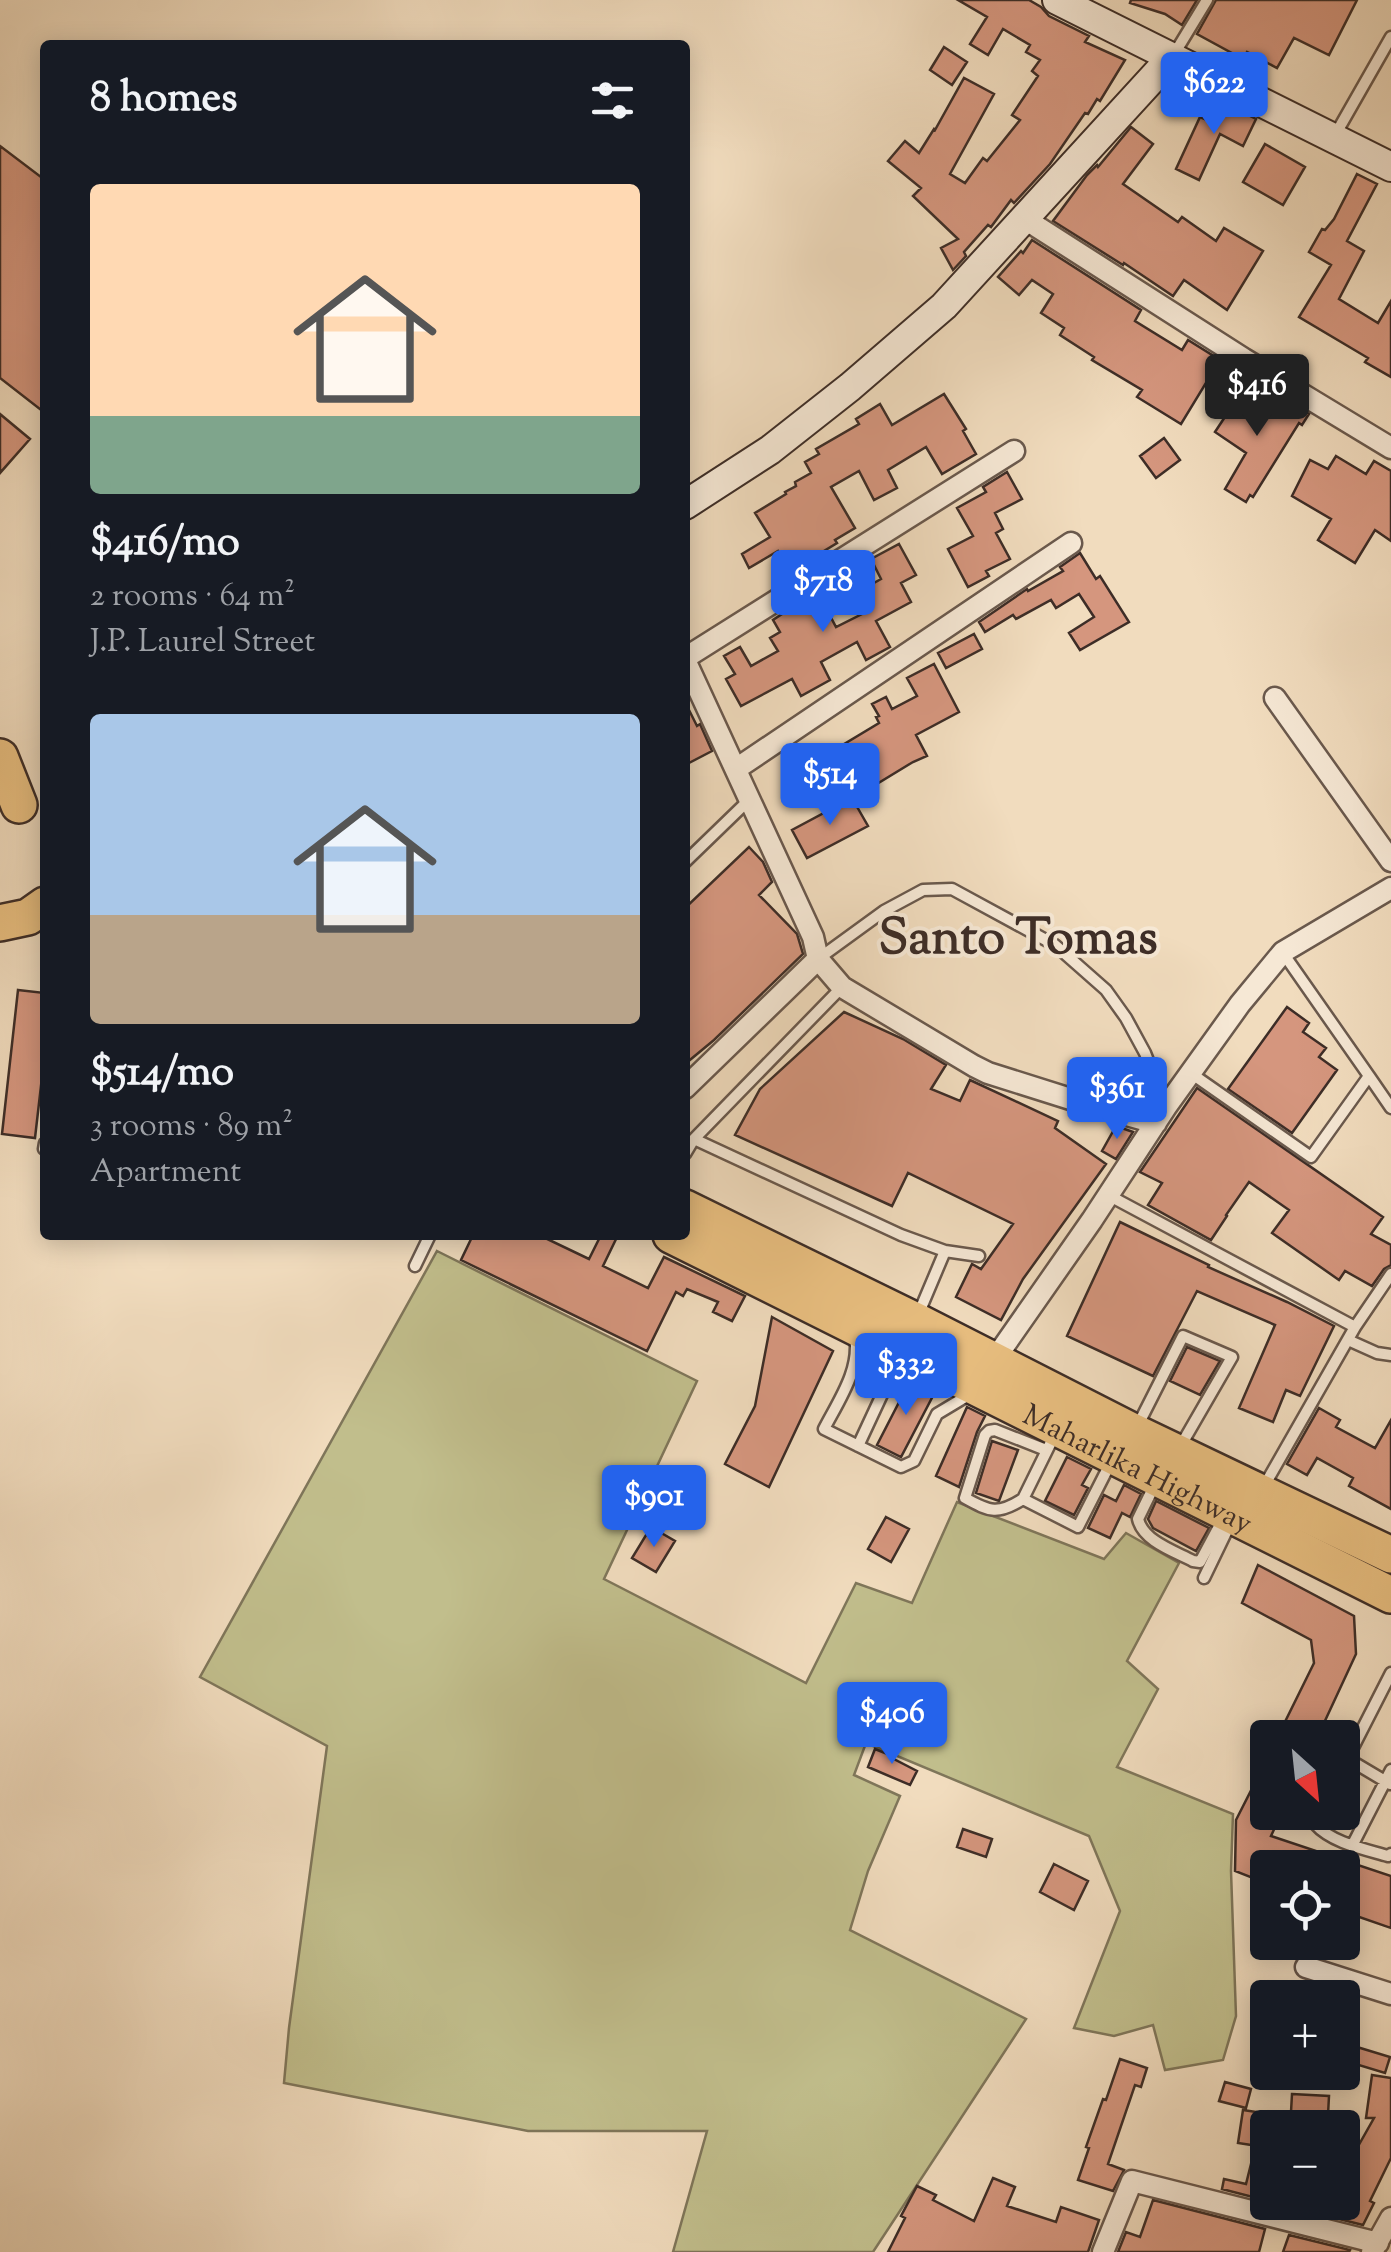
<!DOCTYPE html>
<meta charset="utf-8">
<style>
:root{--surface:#171b24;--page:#20242c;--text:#f1f3f6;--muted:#9ea1a6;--accent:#2563eb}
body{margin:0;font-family:"Sorts Mill Goudy",serif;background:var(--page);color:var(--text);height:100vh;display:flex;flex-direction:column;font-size:38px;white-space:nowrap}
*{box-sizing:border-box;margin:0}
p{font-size:32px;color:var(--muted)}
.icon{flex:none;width:55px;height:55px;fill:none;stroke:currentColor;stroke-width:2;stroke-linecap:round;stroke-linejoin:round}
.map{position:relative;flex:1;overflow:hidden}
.side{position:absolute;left:40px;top:40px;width:650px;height:1200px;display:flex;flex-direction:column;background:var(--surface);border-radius:10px;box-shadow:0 5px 25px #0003}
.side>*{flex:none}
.needle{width:65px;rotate:153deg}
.controls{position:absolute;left:1250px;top:1720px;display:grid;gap:20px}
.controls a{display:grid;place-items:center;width:110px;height:110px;border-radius:10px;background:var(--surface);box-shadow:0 5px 25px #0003;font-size:50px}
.price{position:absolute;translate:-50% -85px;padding:0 22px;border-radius:10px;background:var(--accent);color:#fff;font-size:32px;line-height:65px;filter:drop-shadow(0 2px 5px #0008)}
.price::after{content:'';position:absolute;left:50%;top:60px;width:30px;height:22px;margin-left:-15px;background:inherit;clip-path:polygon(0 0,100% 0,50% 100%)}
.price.current{background:#222;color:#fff}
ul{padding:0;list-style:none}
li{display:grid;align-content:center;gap:20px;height:530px;padding:0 50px}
li span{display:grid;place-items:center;height:310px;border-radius:10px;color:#555}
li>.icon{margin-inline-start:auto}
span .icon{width:180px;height:180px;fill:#fffc;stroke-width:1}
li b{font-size:42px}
h2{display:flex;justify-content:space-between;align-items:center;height:120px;padding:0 50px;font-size:42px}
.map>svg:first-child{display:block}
.green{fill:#c1be8c;stroke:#7f765a;stroke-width:2.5}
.building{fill:#d5967e;stroke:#3d2d27;stroke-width:2.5}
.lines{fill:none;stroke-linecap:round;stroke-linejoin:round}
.lane-casing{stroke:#6a594d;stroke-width:15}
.street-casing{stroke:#6a594d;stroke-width:25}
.secondary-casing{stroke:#3d2d27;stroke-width:32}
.highway-casing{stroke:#3d2d27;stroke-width:40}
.lane{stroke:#f6e8d5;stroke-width:10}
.street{stroke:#f6e8d5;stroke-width:20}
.secondary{stroke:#f6e8d5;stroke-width:28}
.highway{stroke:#e8be7f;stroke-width:35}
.labels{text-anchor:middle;stroke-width:8;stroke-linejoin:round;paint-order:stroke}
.street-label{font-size:30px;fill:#3d2d27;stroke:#f6e8d5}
.town-label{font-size:50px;font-weight:bold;fill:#3d2d27;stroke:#f6e8d5}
</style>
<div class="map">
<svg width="1391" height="2252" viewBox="0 0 1391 2252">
<rect width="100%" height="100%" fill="#f1dcbe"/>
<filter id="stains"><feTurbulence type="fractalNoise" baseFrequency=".002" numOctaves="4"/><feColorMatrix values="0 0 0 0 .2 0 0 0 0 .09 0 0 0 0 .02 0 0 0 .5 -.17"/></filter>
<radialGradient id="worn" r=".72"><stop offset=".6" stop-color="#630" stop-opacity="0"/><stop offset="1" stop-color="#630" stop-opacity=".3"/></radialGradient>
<path class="green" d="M 437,1251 L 697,1381 L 604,1579 L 806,1683 L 856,1583 L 912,1603 L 957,1502 L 1104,1559 L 1126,1533 L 1179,1563 L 1127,1661 L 1158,1689 L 1117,1767 L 1233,1814 L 1231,1871 L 1236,2016 L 1223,2060 L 1165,2070 L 1153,2025 L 1114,2036 L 1074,2028 L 1120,1911 L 1089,1836 L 866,1743 L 854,1775 L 900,1796 L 868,1871 L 850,1930 L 1026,2019 L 873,2252 L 673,2252 L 707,2131 L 528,2131 L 284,2083 L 289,2028 L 327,1746 L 200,1677 Z"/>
<path class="building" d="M 958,0 L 1029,0 L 1041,7 L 1049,16 L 1089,36 L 1085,42 L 1125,60 L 1100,101 L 1097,99 L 1088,114 L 1085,113 L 1050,164 L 1014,203 L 1011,200 L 991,227 L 988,225 L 964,252 L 966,256 L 953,270 L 941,248 L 958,239 L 913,196 L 921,188 L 888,161 L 905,141 L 919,153 L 934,129 L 935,130 L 964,78 L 994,94 L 950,174 L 965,183 L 983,158 L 987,161 L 1020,120 L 1012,115 L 1038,76 L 1032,71 L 1040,60 L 1026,52 L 1030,45 L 1003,29 L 988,55 L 970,44 L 987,17 Z
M 1131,0 L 1197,0 L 1182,25 L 1165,14 L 1130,3 Z
M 1216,0 L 1357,0 L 1329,55 L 1294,38 L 1277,68 L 1247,52 L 1243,59 L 1197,34 Z
M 944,47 L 967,62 L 952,85 L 930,70 Z
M 1220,101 L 1256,119 L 1243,146 L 1220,134 L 1199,180 L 1176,169 L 1200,117 L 1209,121 Z
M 1131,127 L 1153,144 L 1123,184 L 1178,222 L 1182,217 L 1216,241 L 1224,228 L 1263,251 L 1227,310 L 1184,280 L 1173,296 L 1124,263 L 1123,265 L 1053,221 L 1087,175 L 1097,165 L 1098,167 Z
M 1265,144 L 1305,167 L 1283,205 L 1243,182 Z
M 0,146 L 45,180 L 45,413 L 0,378 Z
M 1357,174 L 1377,184 L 1347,241 L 1364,251 L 1339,299 L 1378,323 L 1391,301 L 1391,377 L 1365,362 L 1368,358 L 1299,317 L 1331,265 L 1309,252 L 1322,229 L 1325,230 L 1334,219 Z
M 1032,240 L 1141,310 L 1135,321 L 1182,350 L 1188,340 L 1220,360 L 1181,424 L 1137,397 L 1142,390 L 1092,360 L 1094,357 L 1060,335 L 1064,328 L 1041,313 L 1053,294 L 1032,280 L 1019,295 L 998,277 L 1021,251 L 1023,253 Z
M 1244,388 L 1278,411 L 1285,400 L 1309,414 L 1302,425 L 1299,423 L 1253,497 L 1250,495 L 1246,502 L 1225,489 L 1246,453 L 1215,432 Z
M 944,394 L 966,429 L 963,431 L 976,454 L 942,474 L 926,447 L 888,470 L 897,488 L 874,500 L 859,471 L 831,487 L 855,528 L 835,540 L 837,543 L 819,554 L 820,557 L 792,574 L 778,551 L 749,568 L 742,554 L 770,537 L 755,513 L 786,494 L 785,492 L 796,486 L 795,482 L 811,473 L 805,462 L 819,454 L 816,449 L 859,424 L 856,419 L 880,404 L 892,425 Z
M 0,414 L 30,439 L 0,473 Z
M 1164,438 L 1180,460 L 1156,478 L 1140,456 Z
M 1336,456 L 1366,474 L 1374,461 L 1391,471 L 1391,541 L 1375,530 L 1355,563 L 1318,540 L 1331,519 L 1292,496 L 1310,460 L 1328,469 Z
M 1007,472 L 1022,499 L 995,513 L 1003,529 L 996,533 L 1010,559 L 986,571 L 989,576 L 968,587 L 948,549 L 973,536 L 957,508 L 986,492 L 983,487 Z
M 899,544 L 916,575 L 901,583 L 911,602 L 876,621 L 890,647 L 866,660 L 857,642 L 821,662 L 830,680 L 801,696 L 792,679 L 741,706 L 726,679 L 735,674 L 724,656 L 740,647 L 751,666 L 778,651 L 770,638 L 780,632 L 773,620 L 817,591 L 836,627 L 864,613 L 854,594 L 881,579 L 871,559 Z
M 1080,553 L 1096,579 L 1100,576 L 1129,622 L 1080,650 L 1069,633 L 1094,617 L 1079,594 L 1056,608 L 1051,600 L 1016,619 L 1013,615 L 985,632 L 979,622 L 1027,589 L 1028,591 L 1063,571 L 1060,567 Z
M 974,634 L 982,649 L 946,668 L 938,653 Z
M 934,664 L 959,712 L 916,735 L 927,756 L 913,762 L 862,793 L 836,749 L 879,723 L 876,717 L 879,716 L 872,704 L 886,697 L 892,709 L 917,696 L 907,678 Z
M 685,702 L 697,726 L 700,724 L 712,751 L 685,765 Z
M 852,798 L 868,826 L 807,858 L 792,830 Z
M 749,847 L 763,862 L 772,882 L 759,895 L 797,934 L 803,954 L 714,1040 L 685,1064 L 685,908 Z
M 18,990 L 45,993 L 45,1051 L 35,1138 L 2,1134 Z
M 1287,1007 L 1309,1023 L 1303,1032 L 1326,1048 L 1319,1057 L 1337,1070 L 1292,1133 L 1228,1089 Z
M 844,1012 L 903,1039 L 946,1065 L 931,1089 L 960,1101 L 970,1080 L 1058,1121 L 1055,1128 L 1106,1164 L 1023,1279 L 1001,1320 L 956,1297 L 972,1264 L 981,1269 L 1013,1224 L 908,1173 L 892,1206 L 735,1135 L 760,1089 Z
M 1197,1088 L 1383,1217 L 1371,1234 L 1391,1245 L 1391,1265 L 1384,1269 L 1372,1286 L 1345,1271 L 1339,1280 L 1272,1233 L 1289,1210 L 1249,1182 L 1226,1215 L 1227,1216 L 1211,1240 L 1148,1205 L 1162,1183 L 1140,1172 Z
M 1116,1126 L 1133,1132 L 1116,1159 L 1102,1151 Z
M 1120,1222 L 1209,1265 L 1208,1267 L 1287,1302 L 1334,1326 L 1300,1396 L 1286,1390 L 1273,1422 L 1239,1408 L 1275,1325 L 1197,1291 L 1153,1376 L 1067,1336 Z
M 473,1235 L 539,1235 L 589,1259 L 601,1235 L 618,1235 L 603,1266 L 648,1288 L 664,1257 L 745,1296 L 732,1321 L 713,1312 L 718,1302 L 687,1289 L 683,1296 L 676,1292 L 647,1351 L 461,1260 Z
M 772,1317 L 833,1351 L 769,1487 L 725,1464 L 755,1406 Z
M 1187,1347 L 1220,1361 L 1200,1395 L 1170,1381 Z
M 911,1379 L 935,1392 L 901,1457 L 877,1445 Z
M 967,1407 L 985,1416 L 977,1432 L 959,1487 L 936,1476 Z
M 1319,1408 L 1340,1420 L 1336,1427 L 1375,1448 L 1391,1420 L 1391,1509 L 1349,1486 L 1353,1478 L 1317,1458 L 1307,1475 L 1287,1464 Z
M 992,1441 L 1018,1450 L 999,1501 L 976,1493 Z
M 1067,1457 L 1091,1469 L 1082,1485 L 1088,1488 L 1074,1515 L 1045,1501 Z
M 1124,1485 L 1141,1494 L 1130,1517 L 1122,1513 L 1110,1538 L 1088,1528 L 1104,1495 L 1116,1501 Z
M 1156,1501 L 1209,1528 L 1196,1551 L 1153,1528 L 1148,1519 Z
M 886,1517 L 909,1529 L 891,1562 L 868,1549 Z
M 651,1527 L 675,1541 L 656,1572 L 632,1558 Z
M 1258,1565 L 1354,1616 L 1356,1654 L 1317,1738 L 1277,1738 L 1314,1663 L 1311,1640 L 1242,1603 Z
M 875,1749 L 890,1755 L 890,1757 L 917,1771 L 910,1785 L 868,1767 Z
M 1268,1757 L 1268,1812 L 1282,1812 L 1271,1836 L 1391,1876 L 1391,1928 L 1342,1911 L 1342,1868 L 1268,1868 L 1268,1884 L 1235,1871 L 1236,1820 Z
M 963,1829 L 992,1839 L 986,1857 L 957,1847 Z
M 1054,1864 L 1088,1881 L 1074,1910 L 1040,1892 Z
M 1357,2047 L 1390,2057 L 1385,2073 L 1352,2063 Z
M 1120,2059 L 1147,2068 L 1141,2087 L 1135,2085 L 1108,2164 L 1124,2170 L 1113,2191 L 1078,2180 L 1089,2148 L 1086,2147 L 1103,2099 L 1106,2100 Z
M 1372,2075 L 1391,2078 L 1391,2158 L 1370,2201 L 1374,2203 L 1363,2225 L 1311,2212 L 1316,2202 L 1342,2202 L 1342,2162 L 1348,2164 L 1374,2118 L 1366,2118 Z
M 1225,2082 L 1251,2089 L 1246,2108 L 1219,2101 Z
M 1292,2094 L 1329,2096 L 1328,2115 L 1291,2112 Z
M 1243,2110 L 1263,2113 L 1258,2146 L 1238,2143 Z
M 1253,2156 L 1268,2159 L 1268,2201 L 1222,2189 L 1224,2179 L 1246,2184 Z
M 993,2178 L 1015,2187 L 1007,2206 L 1056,2222 L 1061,2207 L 1099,2220 L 1088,2252 L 888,2252 L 905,2218 L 901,2216 L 917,2186 L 936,2195 L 933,2200 L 974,2221 Z
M 1153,2200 L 1265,2229 L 1259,2252 L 1118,2252 L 1126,2232 L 1140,2237 Z
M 1289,2235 L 1350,2250 L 1349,2252 L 1283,2252 Z"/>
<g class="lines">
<defs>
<path id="lane" d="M 1173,56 L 1207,0
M 1334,137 L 1391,37
M 685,862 L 749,800
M 818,959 L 884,911 L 923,890 L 952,889 L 1055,945 L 1106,990 L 1126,1018 L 1145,1053 L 1166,1106
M 1192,1074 L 1311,1157 L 1369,1076 L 1283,953
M 1369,1076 L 1391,1108
M 694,1139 L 842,987
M 44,1149 L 45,1143
M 685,1154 L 694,1139 L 901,1235 L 945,1251 L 979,1256
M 1108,1195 L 1355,1327
M 415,1266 L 430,1235
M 918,1315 L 945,1251
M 855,1336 C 861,1369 839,1400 824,1429 L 901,1467 L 914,1461 L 937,1414 L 972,1393
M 1348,1340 L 1377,1353 L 1391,1355
M 1138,1425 L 1183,1336 L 1232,1357 L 1180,1447
M 1055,1434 L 1023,1499 L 1078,1527 L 1111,1462
M 858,1446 L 899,1358
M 1155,1484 L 1138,1519 C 1143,1541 1174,1551 1193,1561 L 1200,1562 L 1223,1519
M 1263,1488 L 1355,1327 L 1391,1274
M 1023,1499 C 998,1515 990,1512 965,1498 L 985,1435 L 989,1431 L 995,1430 L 1046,1450
M 1204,1578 L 1232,1520
M 1348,1759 L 1390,1784
M 1342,1769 L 1391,1673
M 1321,1812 L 1315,1824 C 1332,1843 1364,1849 1388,1856 L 1391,1854
M 1352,1846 L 1391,1770"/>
<path id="street" d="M 1025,219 L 1244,359 L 1391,448
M 685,658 L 1014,451
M 685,660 L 813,937 L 818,959 L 685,1088
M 1275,698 L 1391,861
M 736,769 L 1071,543
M 818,959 L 842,987 L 974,1066 L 988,1073 L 1080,1102 L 1156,1123
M 990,1366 L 1092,1220 L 1166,1107 L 1240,1004 L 1283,952 L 1391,888
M 1306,1967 L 1391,1994
M 1103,2252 L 1132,2181 L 1378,2243
M 1372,2252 L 1391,2218"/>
<path id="secondary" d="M 1057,0 L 1391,167
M 685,505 L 770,450 L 850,387 L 944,306 L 1172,57"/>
<g id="highway">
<path d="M 0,757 L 19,805"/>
<path d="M 0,923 L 28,917 L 45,905"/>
<path d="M 685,1208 L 916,1321 L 1134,1432 L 1391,1555"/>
<path id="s1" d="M 671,1235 L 1391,1595"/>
</g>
</defs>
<use href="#lane" class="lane-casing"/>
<use href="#street" class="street-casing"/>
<use href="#secondary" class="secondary-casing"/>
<use href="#highway" class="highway-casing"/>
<use href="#lane" class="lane"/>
<use href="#street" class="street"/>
<use href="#secondary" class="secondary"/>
<use href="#highway" class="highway"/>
</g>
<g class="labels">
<g class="street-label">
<text dy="10" stroke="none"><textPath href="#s1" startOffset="522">Maharlika Highway</textPath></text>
</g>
<g class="town-label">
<text x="1018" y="953">Santo Tomas</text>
</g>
</g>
<rect width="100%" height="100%" filter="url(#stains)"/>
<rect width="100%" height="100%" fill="url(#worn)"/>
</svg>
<div class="controls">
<a><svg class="needle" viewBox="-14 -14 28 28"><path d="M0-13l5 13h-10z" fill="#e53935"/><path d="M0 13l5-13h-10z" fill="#9ea1a6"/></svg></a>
<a><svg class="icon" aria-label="locate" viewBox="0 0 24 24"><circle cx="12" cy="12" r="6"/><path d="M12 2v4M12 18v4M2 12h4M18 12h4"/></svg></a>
<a>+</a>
<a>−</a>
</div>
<b class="price" style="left:1214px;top:137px">$622</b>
<b class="price current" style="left:1257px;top:439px">$416</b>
<b class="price" style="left:823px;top:635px">$718</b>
<b class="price" style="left:830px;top:828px">$514</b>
<b class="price" style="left:1117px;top:1142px">$361</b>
<b class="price" style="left:906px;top:1418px">$332</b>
<b class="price" style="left:654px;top:1550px">$901</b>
<b class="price" style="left:892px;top:1767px">$406</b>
<section class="side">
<h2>8 homes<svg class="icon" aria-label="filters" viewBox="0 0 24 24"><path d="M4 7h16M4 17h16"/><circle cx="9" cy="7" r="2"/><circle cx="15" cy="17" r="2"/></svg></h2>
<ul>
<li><span style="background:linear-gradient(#ffd9b3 75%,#7fa58c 0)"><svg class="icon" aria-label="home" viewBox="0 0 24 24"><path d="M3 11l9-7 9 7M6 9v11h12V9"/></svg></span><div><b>$416/mo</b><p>2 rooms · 64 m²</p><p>J.P. Laurel Street</p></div></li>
<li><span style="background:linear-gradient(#a9c7e8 65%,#b9a48a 0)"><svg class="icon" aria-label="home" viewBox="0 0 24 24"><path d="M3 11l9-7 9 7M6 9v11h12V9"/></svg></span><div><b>$514/mo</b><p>3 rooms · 89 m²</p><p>Apartment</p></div></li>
</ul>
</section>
</div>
